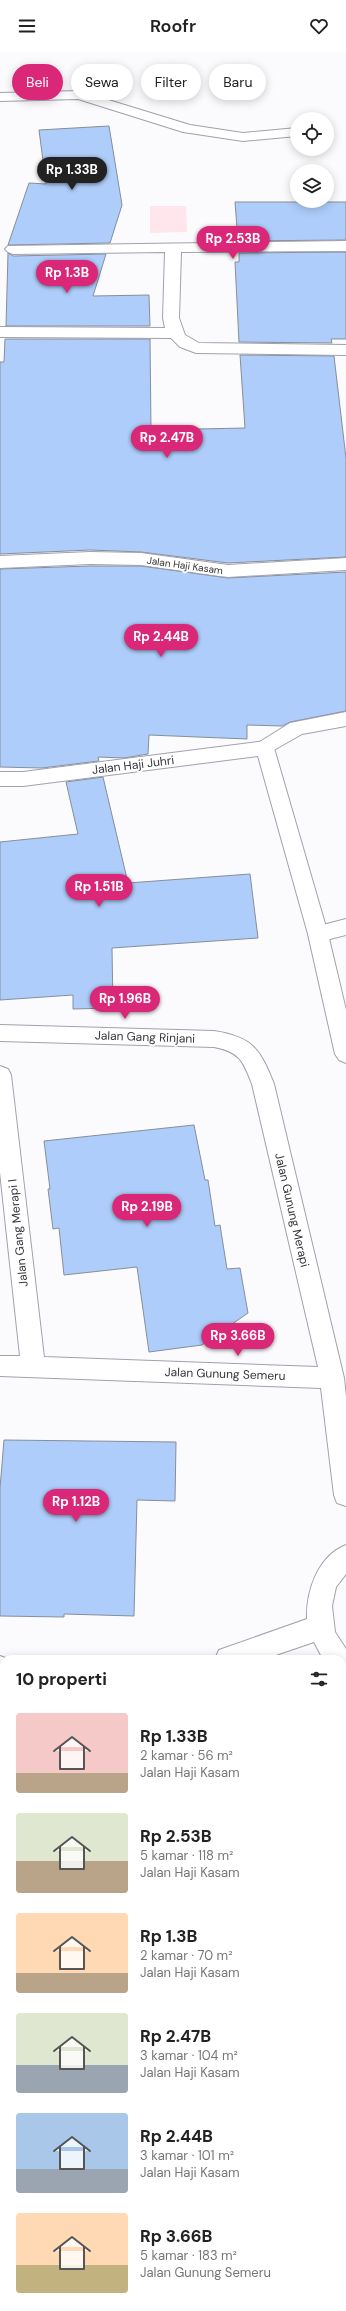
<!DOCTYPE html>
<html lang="id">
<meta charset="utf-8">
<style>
:root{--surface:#fff;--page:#f2f2f2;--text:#222;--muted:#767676;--accent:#db2777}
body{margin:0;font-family:"DM Sans",sans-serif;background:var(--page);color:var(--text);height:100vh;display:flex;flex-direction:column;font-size:15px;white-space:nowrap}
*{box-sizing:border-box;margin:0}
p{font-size:13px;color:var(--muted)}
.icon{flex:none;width:22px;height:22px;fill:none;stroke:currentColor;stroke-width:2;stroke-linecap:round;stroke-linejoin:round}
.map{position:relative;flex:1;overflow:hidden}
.details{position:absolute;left:0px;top:1603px;width:346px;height:656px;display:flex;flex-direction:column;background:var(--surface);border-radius:12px 12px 0 0;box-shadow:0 2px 10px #0003}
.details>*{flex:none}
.top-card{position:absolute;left:12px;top:12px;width:322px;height:36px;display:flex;gap:8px}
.buttons{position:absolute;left:290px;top:60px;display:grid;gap:8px}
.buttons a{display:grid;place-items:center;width:44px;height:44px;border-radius:50%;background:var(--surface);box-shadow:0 2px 10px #0003;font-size:20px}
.price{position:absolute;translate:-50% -34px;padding:0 9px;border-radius:14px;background:var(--accent);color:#fff;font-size:13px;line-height:26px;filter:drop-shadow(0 1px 2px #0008)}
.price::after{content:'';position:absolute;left:50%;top:24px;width:12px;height:9px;margin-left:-6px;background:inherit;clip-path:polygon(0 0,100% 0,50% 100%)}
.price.on{background:#222;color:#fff}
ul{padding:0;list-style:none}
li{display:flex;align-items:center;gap:12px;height:100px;padding:0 16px}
li span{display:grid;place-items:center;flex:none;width:112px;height:80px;border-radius:4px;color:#555}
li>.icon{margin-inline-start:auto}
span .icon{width:48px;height:48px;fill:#fffc;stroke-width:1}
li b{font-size:17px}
h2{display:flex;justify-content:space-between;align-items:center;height:48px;padding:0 16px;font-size:17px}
.chip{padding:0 14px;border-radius:18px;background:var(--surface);box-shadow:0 2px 10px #0003;font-size:14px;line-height:36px}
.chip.on{background:var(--accent);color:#fff}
header{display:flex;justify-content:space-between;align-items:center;height:52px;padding:0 16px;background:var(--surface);font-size:18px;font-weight:600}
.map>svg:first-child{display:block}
.green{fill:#fee6ec}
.building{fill:#aecdfa;stroke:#868e99}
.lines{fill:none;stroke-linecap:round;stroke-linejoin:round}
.minor-casing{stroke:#a2a0ad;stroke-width:2}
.tertiary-casing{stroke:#a2a0ad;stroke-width:2}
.minor{fill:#fff;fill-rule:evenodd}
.tertiary{fill:#fff;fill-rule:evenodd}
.labels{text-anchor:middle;stroke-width:4;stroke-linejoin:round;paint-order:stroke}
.far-street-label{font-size:10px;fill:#35353a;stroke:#fff}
.street-label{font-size:12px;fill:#35353a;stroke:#fff}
</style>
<header><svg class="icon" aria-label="menu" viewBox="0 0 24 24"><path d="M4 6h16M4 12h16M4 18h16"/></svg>Roofr<svg class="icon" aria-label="heart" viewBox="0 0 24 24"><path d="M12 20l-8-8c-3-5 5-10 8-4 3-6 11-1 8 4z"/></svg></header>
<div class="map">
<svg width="346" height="2259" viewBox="0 0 346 2259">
<rect width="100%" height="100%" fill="#fbfbfe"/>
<path class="green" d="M 150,154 L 186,154 L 187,180 L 150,181 Z"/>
<path class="building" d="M 109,74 L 122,153 L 110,191 L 8,193 L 29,131 L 46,132 L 39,78 Z
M 235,150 L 346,150 L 346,188 L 238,189 Z
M 346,200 L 346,287 L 331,287 L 332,291 L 239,290 L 235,210 L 239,210 L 239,201 Z
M 8,201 L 13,204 L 106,202 L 93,244 L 149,243 L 150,274 L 6,274 Z
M 5,287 L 150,287 L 151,378 L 245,376 L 240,303 L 334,304 L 346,406 L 346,505 L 228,511 L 141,500 L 90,498 L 0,502 L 0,310 L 4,310 Z
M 90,514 L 141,514 L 228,526 L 346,520 L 346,659 L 290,670 L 282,674 L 247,673 L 247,687 L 149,683 L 148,702 L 124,706 L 98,705 L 99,709 L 42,716 L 0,715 L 0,517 Z
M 103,725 L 128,831 L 250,822 L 258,886 L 112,896 L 113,956 L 73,957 L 73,943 L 0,948 L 0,790 L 78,782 L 66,730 Z
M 194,1073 L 205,1128 L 208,1128 L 215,1174 L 220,1173 L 227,1217 L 240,1216 L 248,1261 L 202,1293 L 149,1300 L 137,1215 L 64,1223 L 59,1176 L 53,1177 L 48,1137 L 50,1137 L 44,1089 Z
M 4,1388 L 176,1390 L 175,1449 L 137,1448 L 134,1564 L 64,1562 L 64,1565 L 0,1564 L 0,1436 Z"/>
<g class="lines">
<defs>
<path id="minor" d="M 79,39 L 190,73 L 243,81 L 297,76 L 297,84 L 243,89 L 183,80 L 78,47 L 0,49 L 0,41 Z
M 346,189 L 346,199 L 181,200 L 179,266 L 185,283 L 199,291 L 346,293 L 346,303 L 196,301 L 180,295 L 171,286 L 0,285 L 0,275 L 165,276 L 163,266 L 165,200 L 13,202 L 8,200 L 5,197 L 8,194 Z
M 90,500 L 141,501 L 228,513 L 346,506 L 346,518 L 228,525 L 141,513 L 90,512 L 0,516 L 0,504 Z
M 346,660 L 346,674 L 302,682 L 265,703 L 258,701 L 256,696 L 258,691 L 290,671 Z
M 346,867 L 346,883 L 318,890 L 311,888 L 308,882 L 311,876 Z
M 0,973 L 214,979 C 253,985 260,997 274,1032 L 344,1326 L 346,1345 L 346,1454 L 337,1451 L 334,1443 L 321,1336 L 0,1324 L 0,1304 L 20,1304 L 0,1120 L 0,1014 L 8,1017 L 11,1023 L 44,1305 L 318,1315 L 252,1032 C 243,1009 240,1000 214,995 L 0,989 Z
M 346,1493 L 346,1522 L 336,1535 L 332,1554 L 335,1580 L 346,1597 L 346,1616 L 342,1618 L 342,1607 L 323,1607 L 314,1590 L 264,1607 L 215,1607 L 219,1598 L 307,1567 C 306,1539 318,1504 346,1493 Z
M 0,1604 L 8,1607 L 4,1607 L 4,1631 L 0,1630 Z
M 346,1625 L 346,1651 L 342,1653 L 342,1627 Z
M 0,1663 L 4,1664 L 4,1690 L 0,1689 Z
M 0,2065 L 4,2065 L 4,2093 L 0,2093 Z
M 342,2081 L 346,2081 L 346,2109 L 342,2109 Z
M 0,2234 L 4,2235 L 4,2255 L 50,2255 L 52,2259 L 0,2259 Z"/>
<path id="tertiary" d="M 265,689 L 272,691 L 274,696 L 328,882 L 346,958 L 346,1011 L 339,1008 L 335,1002 L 308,882 L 258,704 L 23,734 L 0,734 L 0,720 L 23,720 Z"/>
</defs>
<use href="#minor" class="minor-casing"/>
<use href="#tertiary" class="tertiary-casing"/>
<use href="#minor" class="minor"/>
<use href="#tertiary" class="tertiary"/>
</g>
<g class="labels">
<g class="far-street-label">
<text transform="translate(185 513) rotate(8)" y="4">Jalan Haji Kasam</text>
</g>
<g class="street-label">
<text transform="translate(133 713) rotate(-7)" y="4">Jalan Haji Juhri</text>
<text transform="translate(145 985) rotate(2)" y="4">Jalan Gang Rinjani</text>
<text transform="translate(292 1158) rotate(77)" y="4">Jalan Gunung Merapi</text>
<text transform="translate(18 1181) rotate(-96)" y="4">Jalan Gang Merapi I</text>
<text transform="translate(225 1322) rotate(2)" y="4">Jalan Gunung Semeru</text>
</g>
</g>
</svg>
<div class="buttons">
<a><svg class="icon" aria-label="locate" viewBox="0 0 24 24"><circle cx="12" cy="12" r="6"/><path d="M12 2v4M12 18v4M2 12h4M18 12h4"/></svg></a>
<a><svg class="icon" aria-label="layers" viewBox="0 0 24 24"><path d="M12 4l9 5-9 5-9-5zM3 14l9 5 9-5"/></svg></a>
</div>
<b class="price on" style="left:72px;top:139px">Rp 1.33B</b>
<b class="price" style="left:233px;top:208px">Rp 2.53B</b>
<b class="price" style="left:67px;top:242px">Rp 1.3B</b>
<b class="price" style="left:167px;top:407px">Rp 2.47B</b>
<b class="price" style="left:161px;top:606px">Rp 2.44B</b>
<b class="price" style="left:99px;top:856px">Rp 1.51B</b>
<b class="price" style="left:125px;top:968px">Rp 1.96B</b>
<b class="price" style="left:147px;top:1176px">Rp 2.19B</b>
<b class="price" style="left:238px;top:1305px">Rp 3.66B</b>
<b class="price" style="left:76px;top:1471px">Rp 1.12B</b>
<div class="top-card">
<a class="chip on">Beli</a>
<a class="chip">Sewa</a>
<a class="chip">Filter</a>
<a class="chip">Baru</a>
</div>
<section class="details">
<h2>10 properti<svg class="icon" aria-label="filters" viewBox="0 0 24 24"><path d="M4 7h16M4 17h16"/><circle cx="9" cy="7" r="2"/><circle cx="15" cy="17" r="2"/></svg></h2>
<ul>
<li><span style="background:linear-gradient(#f6c9c9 75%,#b9a48a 0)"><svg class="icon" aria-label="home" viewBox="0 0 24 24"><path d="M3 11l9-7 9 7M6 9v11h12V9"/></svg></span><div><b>Rp 1.33B</b><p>2 kamar · 56 m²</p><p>Jalan Haji Kasam</p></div></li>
<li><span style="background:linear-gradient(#dfe7d0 60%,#b9a48a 0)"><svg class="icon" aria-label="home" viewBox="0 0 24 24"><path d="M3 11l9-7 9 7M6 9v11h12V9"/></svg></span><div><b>Rp 2.53B</b><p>5 kamar · 118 m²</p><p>Jalan Haji Kasam</p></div></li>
<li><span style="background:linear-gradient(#ffd9b3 75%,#b9a48a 0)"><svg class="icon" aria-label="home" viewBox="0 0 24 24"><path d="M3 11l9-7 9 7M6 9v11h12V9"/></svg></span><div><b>Rp 1.3B</b><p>2 kamar · 70 m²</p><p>Jalan Haji Kasam</p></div></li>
<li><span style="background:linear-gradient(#dfe7d0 65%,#9aa5b1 0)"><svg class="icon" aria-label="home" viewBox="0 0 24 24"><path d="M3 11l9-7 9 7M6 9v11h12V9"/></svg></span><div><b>Rp 2.47B</b><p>3 kamar · 104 m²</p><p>Jalan Haji Kasam</p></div></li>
<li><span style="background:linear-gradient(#a9c7e8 70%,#9aa5b1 0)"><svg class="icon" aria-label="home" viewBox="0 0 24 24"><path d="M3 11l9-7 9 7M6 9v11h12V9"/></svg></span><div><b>Rp 2.44B</b><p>3 kamar · 101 m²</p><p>Jalan Haji Kasam</p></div></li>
<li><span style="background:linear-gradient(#ffd9b3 65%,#c2b280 0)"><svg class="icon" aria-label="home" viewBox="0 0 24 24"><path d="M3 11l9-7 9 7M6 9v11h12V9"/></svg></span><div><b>Rp 3.66B</b><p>5 kamar · 183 m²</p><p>Jalan Gunung Semeru</p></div></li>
</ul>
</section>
</div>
